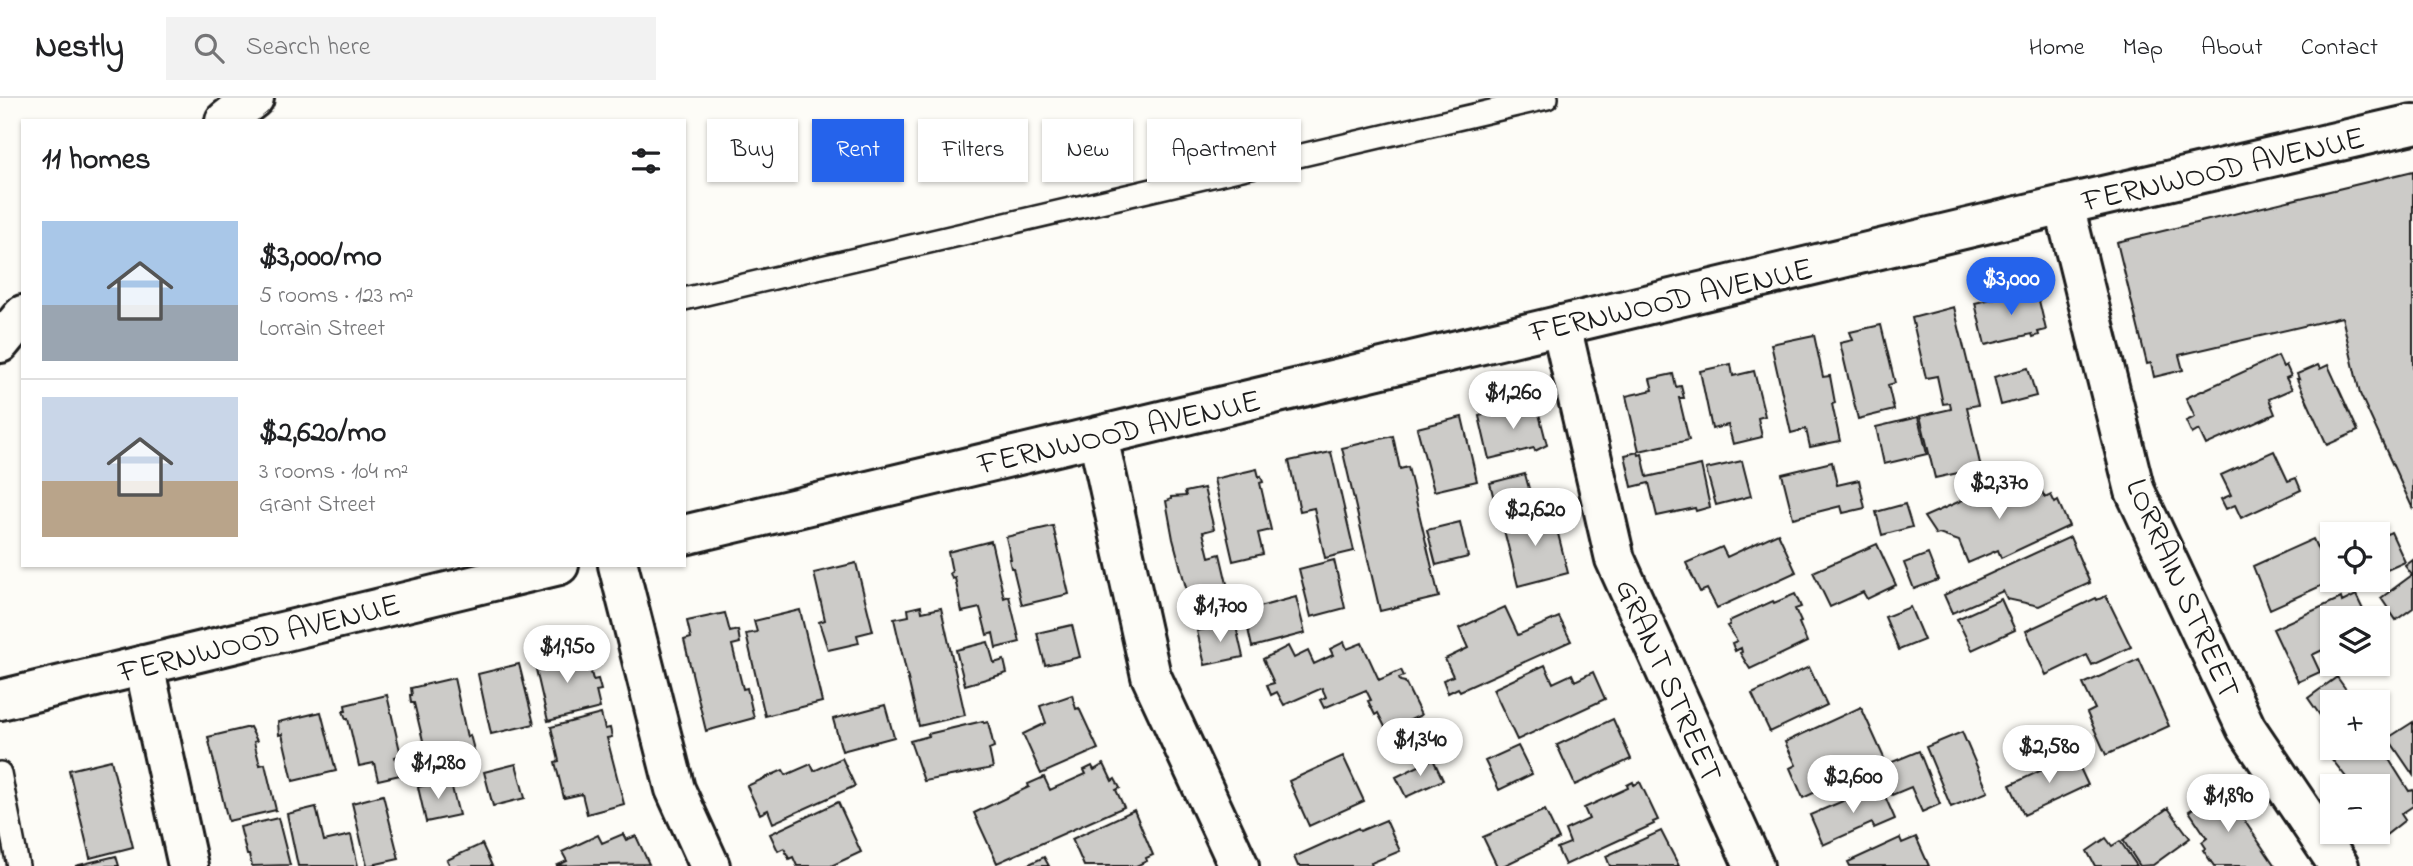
<!DOCTYPE html>
<meta charset="utf-8">
<style>
:root{--surface:#fff;--page:#f2f2f2;--text:#202124;--muted:#757577;--line:#e0e0e0;--accent:#2563eb}
body{margin:0;font-family:"Indie Flower",sans-serif;background:var(--page);color:var(--text);height:100vh;display:flex;flex-direction:column;font-size:26px;white-space:nowrap}
*{box-sizing:border-box;margin:0}
p{font-size:23px;color:var(--muted)}
.icon{flex:none;width:38px;height:38px;fill:none;stroke:currentColor;stroke-width:2;stroke-linecap:round;stroke-linejoin:round}
.map{position:relative;flex:1;overflow:hidden}
.details{position:absolute;left:21px;top:21px;width:665px;height:448px;display:flex;flex-direction:column;background:var(--surface);border-radius:0px;box-shadow:0 2px 5px #0004}
.details>*{flex:none}
.guide{position:absolute;left:707px;top:21px;width:665px;height:63px;display:flex;gap:14px}
.buttons{position:absolute;left:2320px;top:424px;display:grid;gap:14px}
.buttons a{display:grid;place-items:center;width:70px;height:70px;border-radius:0px;background:var(--surface);box-shadow:0 2px 5px #0004;font-size:35px}
.price{position:absolute;translate:-50% -60px;padding:0 16px;border-radius:24px;background:#fff;color:#222;font-size:23px;line-height:46px;filter:drop-shadow(0 2px 4px #0008)}
.price::after{content:'';position:absolute;left:50%;top:42px;width:21px;height:16px;margin-left:-10px;background:inherit;clip-path:polygon(0 0,100% 0,50% 100%)}
.price.on{background:var(--accent);color:#fff}
ul{padding:0;list-style:none}
li{display:flex;align-items:center;gap:21px;height:175px;padding:0 21px}
li+li{border-top:2px solid var(--line)}
li span{display:grid;place-items:center;flex:none;width:196px;height:140px;border-radius:0px;color:#555}
li>.icon{margin-inline-start:auto}
span .icon{width:84px;height:84px;fill:#fffc;stroke-width:1}
li b{font-size:30px}
h2{display:flex;justify-content:space-between;align-items:center;height:84px;padding:0 21px;font-size:30px}
.chip{padding:0 24px;border-radius:0px;background:var(--surface);box-shadow:0 2px 5px #0004;font-size:24px;line-height:63px}
.chip.on{background:var(--accent);color:#fff}
header{display:flex;align-items:center;gap:42px;box-sizing:border-box;height:98px;padding:0 35px;background:var(--surface);border-bottom:2px solid var(--line)}
header strong{font-size:33px}
nav{display:flex;gap:38px;margin-inline-start:auto;font-size:24px}
.search{width:490px;height:63px;background:var(--page);display:flex;align-items:center;gap:18px;box-sizing:border-box;padding:0 24px;border-radius:0px;color:var(--muted);font-size:26px}
.map>svg:first-child{display:block}
.building{fill:#cccbc8;stroke:#1c1c1c;stroke-width:2}
.lines{fill:none;stroke-linecap:round;stroke-linejoin:round}
.service-casing{stroke:#1c1c1c;stroke-width:26}
.minor-casing{stroke:#1c1c1c;stroke-width:44}
.tertiary-casing{stroke:#1c1c1c;stroke-width:44}
.primary-casing{stroke:#1c1c1c;stroke-width:44}
.service{stroke:#fdfcf7;stroke-width:21}
.minor{stroke:#fdfcf7;stroke-width:38}
.tertiary{stroke:#fdfcf7;stroke-width:38}
.primary{stroke:#fdfcf7;stroke-width:38}
.labels{text-anchor:middle;stroke-width:7;stroke-linejoin:round;paint-order:stroke}
.street-label{font-size:32px;fill:#1c1c1c;stroke:#fdfcf7}
</style>
<header>
<strong>Nestly</strong>
<div class="search"><svg class="icon" aria-label="search" viewBox="0 0 24 24"><circle cx="10" cy="10" r="6"/><path d="M15 15l6 6"/></svg>Search here</div>
<nav><a>Home</a><a>Map</a><a>About</a><a>Contact</a></nav>
</header>
<div class="map">
<svg width="2413" height="768" viewBox="0 0 2413 768">
<rect width="100%" height="100%" fill="#fdfcf7"/>
<filter id="ink" filterUnits="userSpaceOnUse"><feTurbulence type="fractalNoise" baseFrequency=".0143" numOctaves="2"/><feDisplacementMap in="SourceGraphic" scale="14" xChannelSelector="R" yChannelSelector="G"/><feConvolveMatrix kernelMatrix="1 2 1 2 8 2 1 2 1" color-interpolation-filters="sRGB"/></filter>
<g filter="url(#ink)">
<path class="building" d="M 2413,73 L 2413,411 L 2360,296 L 2342,219 L 2179,257 L 2183,272 L 2154,279 L 2151,265 L 2147,266 L 2117,144 Z
M 2036,190 L 2046,232 L 2038,234 L 2039,237 L 2033,239 L 2032,236 L 1985,247 L 1975,205 Z
M 1954,209 L 1978,307 L 1967,309 L 1981,370 L 1935,380 L 1920,318 L 1951,311 L 1950,305 L 1943,306 L 1937,278 L 1926,280 L 1912,220 Z
M 1881,227 L 1895,285 L 1888,287 L 1894,312 L 1858,321 L 1840,245 L 1853,242 L 1850,234 Z
M 1814,237 L 1823,279 L 1830,278 L 1835,305 L 1832,306 L 1840,343 L 1810,349 L 1806,331 L 1791,335 L 1771,246 Z
M 2278,258 L 2283,269 L 2286,267 L 2291,278 L 2286,280 L 2292,291 L 2269,301 L 2275,316 L 2206,347 L 2199,332 L 2192,336 L 2186,323 L 2195,319 L 2186,300 Z
M 1731,266 L 1733,278 L 1754,273 L 1765,318 L 1758,320 L 1762,339 L 1733,346 L 1728,327 L 1712,331 L 1700,273 Z
M 2318,267 L 2320,271 L 2328,267 L 2358,333 L 2327,347 L 2297,281 L 2299,281 L 2297,276 Z
M 2028,270 L 2036,298 L 2001,307 L 1994,279 Z
M 1673,276 L 1676,289 L 1681,288 L 1684,300 L 1679,300 L 1689,342 L 1639,353 L 1626,298 L 1653,292 L 1650,281 Z
M 1536,304 L 1547,347 L 1535,353 L 1534,350 L 1489,361 L 1479,318 Z
M 1462,319 L 1477,383 L 1434,393 L 1417,330 Z
M 1918,319 L 1927,356 L 1884,366 L 1876,329 Z
M 1393,338 L 1400,371 L 1408,369 L 1439,499 L 1380,513 L 1342,350 Z
M 2274,353 L 2288,383 L 2296,380 L 2301,392 L 2241,420 L 2235,407 L 2226,411 L 2221,401 L 2231,397 L 2221,377 Z
M 1331,354 L 1354,453 L 1325,460 L 1314,410 L 1300,413 L 1289,363 Z
M 1638,354 L 1639,357 L 1642,356 L 1647,379 L 1701,367 L 1710,409 L 1696,413 L 1695,410 L 1657,418 L 1649,385 L 1632,389 L 1625,357 Z
M 1742,363 L 1751,398 L 1716,407 L 1706,371 Z
M 1832,364 L 1837,387 L 1859,382 L 1865,410 L 1843,415 L 1841,408 L 1793,420 L 1782,376 Z
M 1257,371 L 1259,379 L 1261,378 L 1263,384 L 1260,385 L 1271,432 L 1258,435 L 1263,456 L 1233,463 L 1214,381 Z
M 1525,376 L 1534,409 L 1498,418 L 1490,385 Z
M 2037,383 L 2045,400 L 2051,397 L 2055,405 L 2058,403 L 2069,428 L 2001,460 L 1998,452 L 1968,465 L 1959,443 L 1939,436 L 1936,437 L 1924,419 L 1999,386 L 2004,398 Z
M 1204,390 L 1214,431 L 1203,434 L 1209,459 L 1220,456 L 1228,490 L 1196,498 L 1196,495 L 1188,497 L 1173,441 L 1166,403 L 1171,401 L 1171,399 L 1186,398 L 1185,394 Z
M 1905,406 L 1912,429 L 1882,437 L 1876,414 Z
M 1552,412 L 1568,475 L 1518,488 L 1502,424 Z
M 1460,424 L 1468,459 L 1436,467 L 1427,432 Z
M 1053,428 L 1069,496 L 1022,507 L 1013,470 L 1011,470 L 1009,461 L 1011,461 L 1006,439 Z
M 2391,434 L 2405,464 L 2378,476 L 2378,440 Z
M 1778,435 L 1796,474 L 1717,510 L 1707,491 L 1700,494 L 1686,465 L 1722,449 L 1727,459 Z
M 2070,439 L 2090,485 L 2039,508 L 2007,501 L 2003,493 L 1952,515 L 1944,497 Z
M 2313,441 L 2332,483 L 2270,511 L 2253,468 Z
M 991,443 L 1004,500 L 1009,498 L 1020,544 L 996,550 L 993,535 L 987,537 L 980,510 L 962,514 L 955,480 L 952,481 L 950,475 L 952,474 L 948,454 Z
M 1877,446 L 1896,487 L 1867,501 L 1863,494 L 1830,509 L 1813,474 Z
M 1928,456 L 1938,482 L 1914,491 L 1904,465 Z
M 1334,462 L 1345,510 L 1311,519 L 1299,471 Z
M 2413,462 L 2413,510 L 2396,522 L 2381,500 L 2412,477 L 2405,468 Z
M 856,465 L 873,533 L 857,537 L 859,545 L 828,552 L 819,524 L 825,522 L 814,475 Z
M 1795,496 L 1801,509 L 1795,511 L 1801,524 L 1799,525 L 1807,544 L 1750,571 L 1740,555 L 1742,554 L 1741,550 L 1735,553 L 1732,545 L 1737,543 L 1727,528 L 1730,527 L 1729,523 L 1773,503 L 1774,505 Z
M 2356,497 L 2367,520 L 2333,520 L 2333,547 L 2312,557 L 2320,574 L 2298,584 L 2273,531 L 2341,500 L 2342,504 Z
M 2106,498 L 2131,549 L 2092,567 L 2087,557 L 2046,577 L 2026,533 L 2096,500 L 2097,502 Z
M 1296,499 L 1305,535 L 1252,549 L 1244,513 Z
M 2001,501 L 2015,532 L 1972,552 L 1957,521 Z
M 921,508 L 922,514 L 941,510 L 965,617 L 919,628 L 894,521 L 909,518 L 908,511 Z
M 1505,509 L 1518,537 L 1559,519 L 1571,543 L 1460,593 L 1458,590 L 1448,595 L 1443,582 L 1453,578 L 1445,561 L 1468,550 L 1459,530 Z
M 1910,509 L 1924,542 L 1899,552 L 1885,519 Z
M 800,512 L 822,604 L 765,618 L 746,536 L 757,534 L 754,523 Z
M 725,515 L 730,534 L 738,532 L 740,545 L 732,547 L 743,591 L 747,590 L 754,620 L 706,633 L 684,542 L 691,540 L 687,523 Z
M 1235,524 L 1243,559 L 1205,567 L 1197,533 Z
M 1072,527 L 1080,559 L 1045,567 L 1037,535 Z
M 988,544 L 994,565 L 1004,562 L 1007,575 L 965,587 L 956,552 Z
M 1344,544 L 1347,551 L 1362,545 L 1379,582 L 1401,572 L 1404,578 L 1399,580 L 1400,583 L 1405,584 L 1421,617 L 1387,633 L 1378,615 L 1375,617 L 1368,603 L 1371,602 L 1366,592 L 1324,610 L 1320,602 L 1326,599 L 1322,590 L 1284,607 L 1277,594 L 1271,597 L 1267,587 L 1274,585 L 1263,561 L 1288,548 L 1294,560 L 1308,553 L 1314,566 L 1333,557 L 1330,551 Z
M 585,550 L 593,582 L 598,581 L 601,592 L 596,593 L 600,610 L 548,623 L 534,563 Z
M 2139,561 L 2169,628 L 2106,657 L 2087,615 L 2095,611 L 2083,586 Z
M 519,566 L 534,626 L 491,636 L 478,576 Z
M 1545,567 L 1553,585 L 1572,576 L 1575,583 L 1593,574 L 1605,601 L 1517,642 L 1493,591 Z
M 1809,569 L 1827,607 L 1770,634 L 1752,596 Z
M 2337,579 L 2355,604 L 2333,604 L 2333,636 L 2308,600 Z
M 454,580 L 467,639 L 470,637 L 478,667 L 443,675 L 438,649 L 425,651 L 414,605 L 411,605 L 410,597 L 412,597 L 411,590 Z
M 387,597 L 401,657 L 395,659 L 400,677 L 378,682 L 374,665 L 359,668 L 348,621 L 346,621 L 343,613 L 346,613 L 345,607 Z
M 1072,597 L 1076,611 L 1079,610 L 1098,651 L 1041,676 L 1023,636 L 1046,625 L 1040,608 Z
M 885,607 L 894,639 L 842,653 L 833,621 Z
M 1861,609 L 1885,662 L 1803,700 L 1790,670 L 1796,667 L 1785,644 Z
M 321,614 L 336,673 L 293,683 L 282,636 L 279,637 L 278,624 Z
M 601,616 L 605,631 L 610,630 L 612,639 L 607,640 L 624,706 L 587,716 L 582,696 L 564,700 L 555,664 L 559,663 L 551,629 Z
M 1613,621 L 1631,661 L 1575,687 L 1557,647 Z
M 983,623 L 984,625 L 988,624 L 994,649 L 989,651 L 993,670 L 924,683 L 910,643 L 929,638 L 928,636 Z
M 2413,624 L 2413,677 L 2388,640 Z
M 250,629 L 257,643 L 254,644 L 260,667 L 265,666 L 276,712 L 228,723 L 208,639 Z
M 1962,634 L 1988,694 L 1951,709 L 1926,649 Z
M 2378,644 L 2409,693 L 2413,692 L 2413,708 L 2401,716 L 2405,722 L 2386,737 L 2378,726 L 2378,688 L 2353,688 L 2327,655 L 2335,649 L 2378,649 Z
M 1518,648 L 1532,676 L 1499,692 L 1485,663 Z
M 1919,653 L 1940,706 L 1922,714 L 1911,689 L 1892,697 L 1880,669 Z
M 2074,657 L 2088,687 L 2024,717 L 2010,687 Z
M 1343,658 L 1364,703 L 1309,728 L 1289,683 Z
M 842,660 L 855,688 L 773,725 L 768,712 L 760,716 L 747,688 L 783,672 L 786,677 L 811,666 L 814,673 Z
M 1433,661 L 1443,682 L 1406,699 L 1396,679 Z
M 111,662 L 133,749 L 90,760 L 69,672 Z
M 516,666 L 525,700 L 493,708 L 484,674 Z
M 1104,666 L 1112,683 L 1115,681 L 1120,690 L 1116,692 L 1124,709 L 997,765 L 974,715 L 1029,689 L 1028,686 L 1044,679 L 1050,692 L 1086,676 L 1084,672 L 1092,668 L 1094,672 Z
M 450,682 L 459,717 L 426,724 L 418,689 Z
M 1633,684 L 1634,687 L 1640,684 L 1658,722 L 1653,724 L 1654,726 L 1565,767 L 1557,750 L 1570,745 L 1565,732 L 1589,721 L 1584,710 L 1628,690 L 1627,687 Z
M 1880,687 L 1895,721 L 1874,730 L 1872,725 L 1823,747 L 1810,717 Z
M 2223,691 L 2275,768 L 2214,768 L 2203,752 L 2206,750 L 2202,744 L 2207,740 L 2189,713 Z
M 383,697 L 399,761 L 367,768 L 352,705 Z
M 838,704 L 861,754 L 831,768 L 797,768 L 793,759 L 789,761 L 784,750 L 778,753 L 770,736 Z
M 316,709 L 324,743 L 351,737 L 358,768 L 298,768 L 287,716 Z
M 2168,710 L 2190,740 L 2153,767 L 2140,768 L 2123,742 Z
M 1134,712 L 1153,757 L 1146,760 L 1147,763 L 1136,768 L 1084,768 L 1072,741 Z
M 1545,712 L 1559,741 L 1503,768 L 1497,768 L 1483,739 Z
M 278,720 L 290,767 L 252,768 L 249,757 L 247,757 L 240,729 Z
M 1386,722 L 1400,753 L 1371,765 L 1372,768 L 1298,768 L 1294,759 L 1358,730 L 1360,733 Z
M 1661,733 L 1679,768 L 1610,768 L 1606,758 Z
M 623,736 L 626,742 L 636,738 L 649,766 L 556,768 L 567,763 L 562,754 L 598,737 L 602,745 Z
M 1916,739 L 1929,768 L 1850,768 L 1848,764 L 1900,740 L 1902,745 Z
M 2106,740 L 2112,748 L 2120,743 L 2137,768 L 2095,768 L 2087,753 Z
M 482,746 L 492,768 L 450,768 L 447,762 Z
M 116,758 L 119,768 L 75,768 Z
M 1044,759 L 1049,768 L 1025,768 Z"/>
<g class="lines">
<defs>
<path id="service" d="M 684,201 L 1547,0
M 0,675 L 18,768"/>
<path id="minor" d="M 2064,107 L 2135,393 L 2246,630 L 2339,768
M 1561,227 L 1615,461 L 1754,768
M 618,467 L 675,691 L 710,768
M 144,567 L 188,768"/>
<path id="tertiary" d="M 1098,339 L 1151,578 L 1239,768
M 684,437 L 2064,107 L 2413,26
M 0,602 L 559,467"/>
<path id="primary" d="M 225,23 L 254,0
M 0,245 L 23,217"/>
</defs>
<use href="#service" class="service-casing"/>
<use href="#minor" class="minor-casing"/>
<use href="#tertiary" class="tertiary-casing"/>
<use href="#primary" class="primary-casing"/>
<use href="#service" class="service"/>
<use href="#minor" class="minor"/>
<use href="#tertiary" class="tertiary"/>
<use href="#primary" class="primary"/>
</g>
</g>
<g class="labels">
<g class="street-label">
<text transform="translate(2223 70) rotate(-13)" y="11">FERNWOOD AVENUE</text>
<text transform="translate(1671 201) rotate(-13)" y="11">FERNWOOD AVENUE</text>
<text transform="translate(1119 333) rotate(-13)" y="11">FERNWOOD AVENUE</text>
<text transform="translate(2184 490) rotate(66)" y="11">LORRAIN STREET</text>
<text transform="translate(259 539) rotate(-14)" y="11">FERNWOOD AVENUE</text>
<text transform="translate(1670 582) rotate(66)" y="11">GRANT STREET</text>
</g>
</g>
</svg>
<div class="buttons">
<a><svg class="icon" aria-label="locate" viewBox="0 0 24 24"><circle cx="12" cy="12" r="6"/><path d="M12 2v4M12 18v4M2 12h4M18 12h4"/></svg></a>
<a><svg class="icon" aria-label="layers" viewBox="0 0 24 24"><path d="M12 4l9 5-9 5-9-5zM3 14l9 5 9-5"/></svg></a>
<a>+</a>
<a>−</a>
</div>
<b class="price on" style="left:2011px;top:219px">$3,000</b>
<b class="price" style="left:1513px;top:333px">$1,260</b>
<b class="price" style="left:1999px;top:423px">$2,370</b>
<b class="price" style="left:1535px;top:450px">$2,620</b>
<b class="price" style="left:1220px;top:546px">$1,700</b>
<b class="price" style="left:567px;top:587px">$1,950</b>
<b class="price" style="left:1420px;top:680px">$1,340</b>
<b class="price" style="left:2049px;top:687px">$2,580</b>
<b class="price" style="left:438px;top:703px">$1,280</b>
<b class="price" style="left:1853px;top:717px">$2,600</b>
<b class="price" style="left:2228px;top:736px">$1,890</b>
<div class="guide">
<a class="chip">Buy</a>
<a class="chip on">Rent</a>
<a class="chip">Filters</a>
<a class="chip">New</a>
<a class="chip">Apartment</a>
</div>
<section class="details">
<h2>11 homes<svg class="icon" aria-label="filters" viewBox="0 0 24 24"><path d="M4 7h16M4 17h16"/><circle cx="9" cy="7" r="2"/><circle cx="15" cy="17" r="2"/></svg></h2>
<ul>
<li><span style="background:linear-gradient(#a9c7e8 60%,#9aa5b1 0)"><svg class="icon" aria-label="home" viewBox="0 0 24 24"><path d="M3 11l9-7 9 7M6 9v11h12V9"/></svg></span><div><b>$3,000/mo</b><p>5 rooms · 123 m²</p><p>Lorrain Street</p></div></li>
<li><span style="background:linear-gradient(#c9d6e8 60%,#b9a48a 0)"><svg class="icon" aria-label="home" viewBox="0 0 24 24"><path d="M3 11l9-7 9 7M6 9v11h12V9"/></svg></span><div><b>$2,620/mo</b><p>3 rooms · 104 m²</p><p>Grant Street</p></div></li>
</ul>
</section>
</div>
